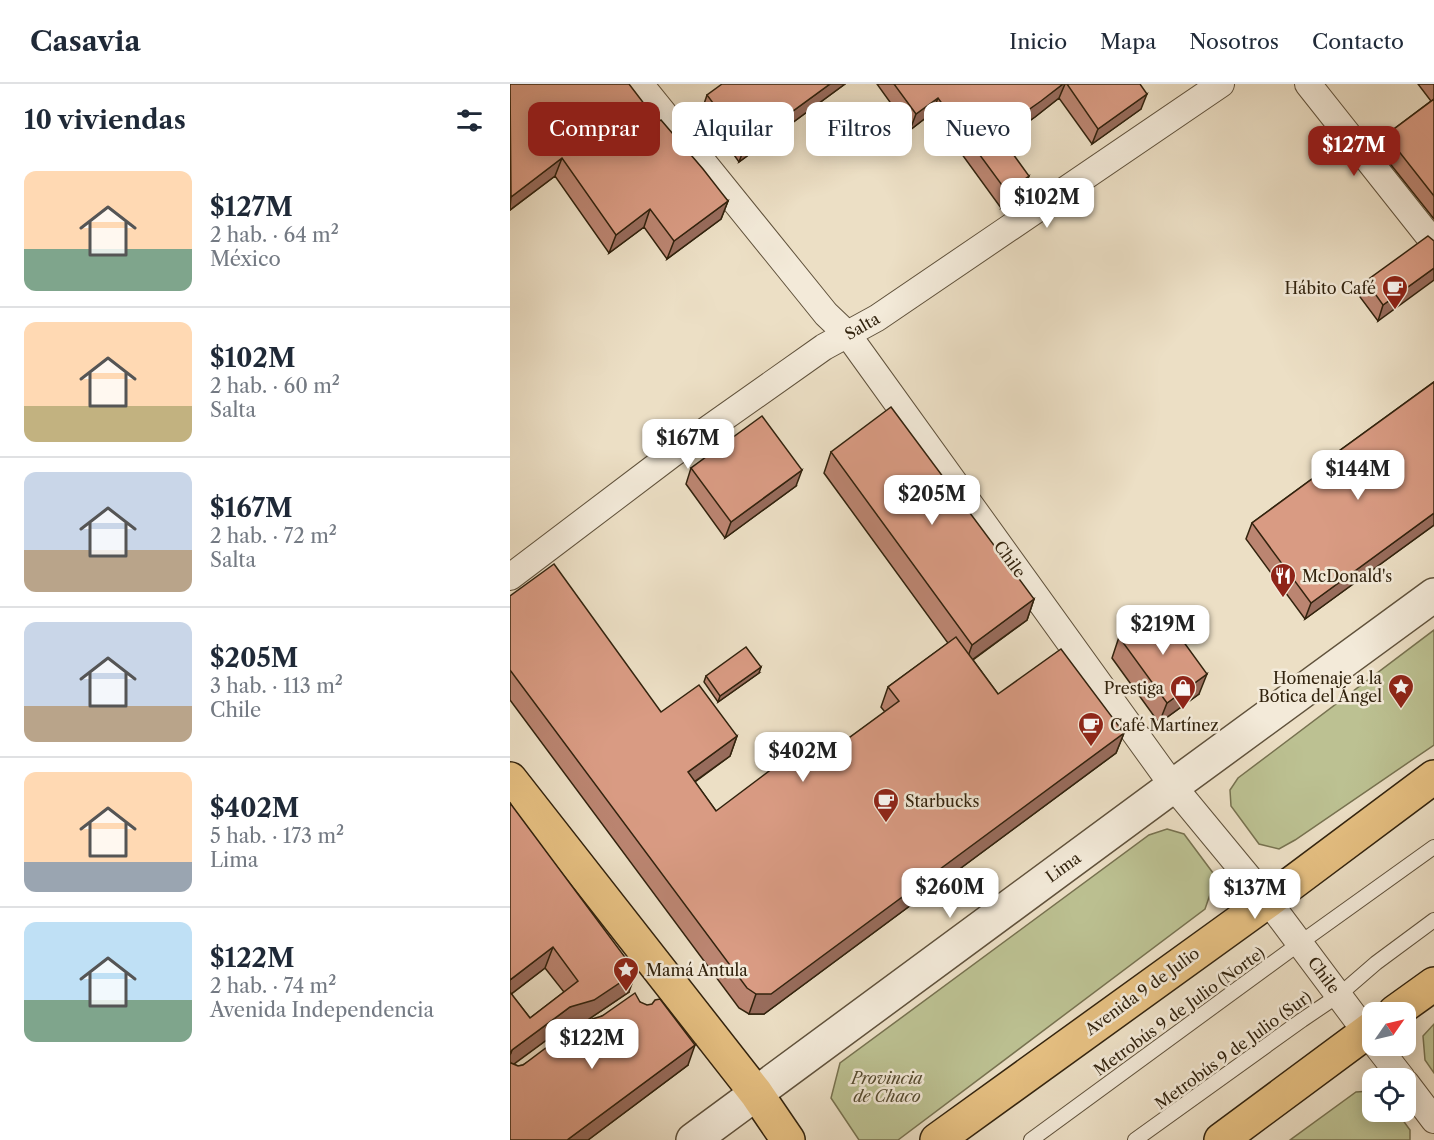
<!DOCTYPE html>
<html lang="es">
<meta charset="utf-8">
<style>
:root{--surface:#fff;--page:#f6f6f7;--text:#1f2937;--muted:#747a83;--line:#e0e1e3;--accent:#8f2418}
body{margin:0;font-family:"Libre Caslon Text",serif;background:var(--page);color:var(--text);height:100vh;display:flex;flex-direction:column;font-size:22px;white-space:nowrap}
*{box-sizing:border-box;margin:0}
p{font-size:20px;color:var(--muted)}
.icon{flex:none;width:33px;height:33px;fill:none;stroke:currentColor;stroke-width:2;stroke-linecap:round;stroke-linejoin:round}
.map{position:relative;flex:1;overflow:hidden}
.details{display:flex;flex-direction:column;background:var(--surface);width:510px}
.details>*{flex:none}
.guide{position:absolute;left:18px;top:18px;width:570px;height:54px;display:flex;gap:12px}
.needle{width:39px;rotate:56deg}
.controls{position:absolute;left:852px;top:918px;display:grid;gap:12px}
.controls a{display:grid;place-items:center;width:54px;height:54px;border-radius:12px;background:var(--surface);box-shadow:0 3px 15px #0003;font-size:30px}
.price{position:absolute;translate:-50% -51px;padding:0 14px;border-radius:12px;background:#fff;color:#222;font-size:20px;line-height:39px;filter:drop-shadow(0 2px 3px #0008)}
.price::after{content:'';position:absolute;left:50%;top:36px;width:18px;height:14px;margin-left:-9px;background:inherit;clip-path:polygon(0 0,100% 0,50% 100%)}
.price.selected{background:var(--accent);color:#fff}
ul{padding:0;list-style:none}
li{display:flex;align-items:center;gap:18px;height:150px;padding:0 24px}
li+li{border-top:2px solid var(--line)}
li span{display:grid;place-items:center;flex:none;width:168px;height:120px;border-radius:12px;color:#555}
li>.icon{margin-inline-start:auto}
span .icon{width:72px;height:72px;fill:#fffc;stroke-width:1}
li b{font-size:26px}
h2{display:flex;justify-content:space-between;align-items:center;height:72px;padding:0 24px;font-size:26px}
.pill{padding:0 21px;border-radius:12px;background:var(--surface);box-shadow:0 3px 15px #0003;font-size:21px;line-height:54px}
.pill.selected{background:var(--accent);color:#fff}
header{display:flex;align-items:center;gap:36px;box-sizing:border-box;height:84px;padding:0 30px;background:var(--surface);border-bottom:2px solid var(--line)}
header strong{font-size:28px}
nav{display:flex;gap:33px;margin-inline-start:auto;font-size:21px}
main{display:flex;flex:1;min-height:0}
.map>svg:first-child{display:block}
.green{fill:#bcc192;stroke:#777250;stroke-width:1.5}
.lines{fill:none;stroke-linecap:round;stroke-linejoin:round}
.service-casing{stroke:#60523c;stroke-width:16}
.minor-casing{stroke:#60523c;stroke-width:28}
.tertiary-casing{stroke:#60523c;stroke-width:36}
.primary-casing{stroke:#32230e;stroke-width:36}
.trunk-casing{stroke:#32230e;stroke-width:36}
.service{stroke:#f3ead9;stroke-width:14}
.minor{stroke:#f3ead9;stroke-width:26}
.tertiary{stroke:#f3ead9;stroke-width:33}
.primary{stroke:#e6c082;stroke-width:33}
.trunk{stroke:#e6c082;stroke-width:33}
.wall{fill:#bb8571;stroke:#32230e;stroke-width:1.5;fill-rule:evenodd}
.shaded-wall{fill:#986c5c;stroke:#32230e;stroke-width:1.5}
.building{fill:#d99b83;stroke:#32230e;stroke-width:1.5}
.labels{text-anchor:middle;stroke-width:5;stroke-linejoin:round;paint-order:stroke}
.poi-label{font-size:16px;fill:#32230e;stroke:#f3ead9;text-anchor:start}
.street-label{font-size:16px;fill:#32230e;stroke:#f3ead9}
.park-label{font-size:16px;font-style:italic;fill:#544a2f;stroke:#f3ead9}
</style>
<header>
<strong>Casavia</strong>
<nav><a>Inicio</a><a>Mapa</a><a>Nosotros</a><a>Contacto</a></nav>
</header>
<main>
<section class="details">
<h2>10 viviendas<svg class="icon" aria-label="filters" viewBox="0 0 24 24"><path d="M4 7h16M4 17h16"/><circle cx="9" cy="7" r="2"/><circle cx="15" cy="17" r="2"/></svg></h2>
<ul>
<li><span style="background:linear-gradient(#ffd9b3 65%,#7fa58c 0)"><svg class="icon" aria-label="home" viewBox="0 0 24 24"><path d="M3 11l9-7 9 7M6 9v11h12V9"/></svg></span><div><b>$127M</b><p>2 hab. · 64 m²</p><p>México</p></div></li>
<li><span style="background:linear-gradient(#ffd9b3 70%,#c2b280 0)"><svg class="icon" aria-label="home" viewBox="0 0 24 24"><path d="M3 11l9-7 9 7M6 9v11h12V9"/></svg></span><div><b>$102M</b><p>2 hab. · 60 m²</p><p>Salta</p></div></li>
<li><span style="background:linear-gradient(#c9d6e8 65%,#b9a48a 0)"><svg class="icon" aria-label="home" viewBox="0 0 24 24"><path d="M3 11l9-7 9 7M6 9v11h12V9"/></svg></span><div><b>$167M</b><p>2 hab. · 72 m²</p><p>Salta</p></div></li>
<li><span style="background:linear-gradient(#c9d6e8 70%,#b9a48a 0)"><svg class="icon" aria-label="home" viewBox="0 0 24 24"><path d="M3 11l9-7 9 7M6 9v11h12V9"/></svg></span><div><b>$205M</b><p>3 hab. · 113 m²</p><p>Chile</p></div></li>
<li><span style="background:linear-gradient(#ffd9b3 75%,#9aa5b1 0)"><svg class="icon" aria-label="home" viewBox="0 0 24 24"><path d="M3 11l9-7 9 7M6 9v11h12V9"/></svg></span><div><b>$402M</b><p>5 hab. · 173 m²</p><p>Lima</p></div></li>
<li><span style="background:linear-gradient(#bfe0f5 65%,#7fa58c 0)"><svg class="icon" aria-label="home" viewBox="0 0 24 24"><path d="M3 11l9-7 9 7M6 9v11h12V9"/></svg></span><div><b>$122M</b><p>2 hab. · 74 m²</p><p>Avenida Independencia</p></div></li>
</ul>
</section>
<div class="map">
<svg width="924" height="1056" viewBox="0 0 924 1056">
<rect width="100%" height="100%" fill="#ecdfc5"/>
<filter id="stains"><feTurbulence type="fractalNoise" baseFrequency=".00333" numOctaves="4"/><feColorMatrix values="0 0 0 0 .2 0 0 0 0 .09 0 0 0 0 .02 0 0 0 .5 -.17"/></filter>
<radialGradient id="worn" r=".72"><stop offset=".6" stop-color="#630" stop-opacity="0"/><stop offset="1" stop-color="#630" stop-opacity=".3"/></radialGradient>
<path class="green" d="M 924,546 L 924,661 L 785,756 L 769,765 L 749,760 L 721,722 L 720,706 L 728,694 Z
M 657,745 L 674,750 L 706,793 L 695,825 L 388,1056 L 349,1056 L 321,1014 L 330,979 L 639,751 Z
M 924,940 L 924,989 L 915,976 L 913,952 Z
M 861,1007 L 862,1008 L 862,1028 L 887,1028 L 900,1046 L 900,1056 L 780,1056 L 846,1008 Z"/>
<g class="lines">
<defs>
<path id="service" d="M 521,1056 L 790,859 L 924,763
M 625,1056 L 792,936 L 829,911 L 866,879 L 924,836"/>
<path id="minor" d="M 130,0 L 316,230 L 338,251 L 663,702 L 758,817 L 862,956
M 798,0 L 924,159
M 0,493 L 161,371 L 314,263 L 367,234 L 711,0
M 867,962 L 892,994
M 896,999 L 924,1036"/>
<path id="tertiary" d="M 183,1056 L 663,702 L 924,511"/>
<path id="primary" d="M 0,695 L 246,1009 L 278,1056"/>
<path id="trunk" d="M 885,928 L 924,900
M 427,1056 L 758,817 L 924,693
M 711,1056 L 862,944"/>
</defs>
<use href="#service" class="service-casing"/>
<use href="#minor" class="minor-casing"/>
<use href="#tertiary" class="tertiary-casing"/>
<use href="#primary" class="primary-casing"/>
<use href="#trunk" class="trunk-casing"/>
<use href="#service" class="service"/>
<use href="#minor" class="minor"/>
<use href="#tertiary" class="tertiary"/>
<use href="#primary" class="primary"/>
<use href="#trunk" class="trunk"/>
</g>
<path class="wall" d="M 0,0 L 148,38 L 218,117 L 211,135 L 157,175 L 134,143 L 99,169 L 45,92 L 0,126 Z
M 335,0 L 229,78 L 192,26 L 197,11 Z
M 367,0 L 630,0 L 631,25 L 582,60 L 549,14 L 525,33 L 493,56 L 513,108 L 491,124 L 422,29 L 400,46 Z
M 908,0 L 924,0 L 924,135 L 870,67 L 876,51 L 921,17 Z
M 924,157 L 868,237 L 850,213 L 856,197 Z
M 924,298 L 924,441 L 795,535 L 736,455 L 742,439 L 821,381 L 825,370 Z
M 321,368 L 524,515 L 517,536 L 463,576 L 488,610 L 614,649 L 606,669 L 254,930 L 239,930 L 229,924 L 0,616 L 0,512 L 151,628 L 227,652 L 220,672 L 185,698 L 206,727 L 291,689 L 375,628 L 371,623 L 378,603 L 438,559 L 314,389 Z
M 181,384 L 286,402 L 215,454 L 176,400 Z
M 609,553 L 689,610 L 649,639 L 602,574 Z
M 249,589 L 208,618 L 194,598 L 196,592 Z
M 0,719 L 119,908 L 76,937 L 53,944 L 3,980 L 8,982 L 13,981 L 92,932 L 130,918 L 178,981 L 78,1056 L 0,1056 ZM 35,884 L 54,908 L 20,934 L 1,910 Z"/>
<path class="shaded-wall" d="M 320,0 L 335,0 L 229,78 L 235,62 Z
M 553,0 L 555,0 L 549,14 L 525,33 L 481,64 L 487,48 Z
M 637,10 L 631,25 L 582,60 L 588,45 Z
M 428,14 L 422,29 L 400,46 L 406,30 Z
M 52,74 L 45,92 L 0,126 L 1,113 Z
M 519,92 L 513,108 L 491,124 L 497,108 Z
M 218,117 L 211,135 L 157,175 L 164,157 Z
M 140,125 L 134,143 L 99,169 L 106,151 Z
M 924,184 L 924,196 L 868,237 L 873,221 Z
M 292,386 L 286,402 L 215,454 L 221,438 Z
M 924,429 L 924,441 L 795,535 L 801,519 Z
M 524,515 L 517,536 L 455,581 L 462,561 Z
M 251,583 L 249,589 L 208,618 L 210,612 Z
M 697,590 L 689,610 L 649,639 L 657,619 Z
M 614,649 L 606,669 L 254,930 L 239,930 L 246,910 Z
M 227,652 L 220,672 L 170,708 L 178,688 Z
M 43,863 L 35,884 L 0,911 L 0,896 Z
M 126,888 L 119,908 L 76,937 L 53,944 L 0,983 L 0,971 L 2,966 L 60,923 Z
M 185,961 L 178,981 L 78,1056 L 57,1056 Z"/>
<path class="building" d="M 0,0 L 119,0 L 148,38 L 151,36 L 193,85 L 218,117 L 164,157 L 140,125 L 106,151 L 52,74 L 1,113 Z
M 212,0 L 320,0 L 235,62 L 197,11 Z
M 384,0 L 553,0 L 531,17 L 487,48 L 519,92 L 497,108 L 428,14 L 406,30 Z
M 557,0 L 630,0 L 637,10 L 588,45 Z
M 924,15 L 924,112 L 876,51 Z
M 918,152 L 924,157 L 924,184 L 873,221 L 856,197 Z
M 924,298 L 924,429 L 801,519 L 742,439 L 829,375 L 825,370 Z
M 381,323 L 524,515 L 462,561 L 321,368 Z
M 252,332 L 292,386 L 221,438 L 181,384 Z
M 44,480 L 151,628 L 189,601 L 227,652 L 178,688 L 206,727 L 279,672 L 291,689 L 389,617 L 378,603 L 446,553 L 488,610 L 551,565 L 614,649 L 261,910 L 246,910 L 237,904 L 0,586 L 0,512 Z
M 649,524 L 697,590 L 657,619 L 609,553 Z
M 236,563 L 251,583 L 210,612 L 196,592 Z
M 0,719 L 126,888 L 84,916 L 60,923 L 2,966 L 0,971 L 0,908 L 20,934 L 68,897 L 43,863 L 0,896 Z
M 125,909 L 130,918 L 137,921 L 142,920 L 145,916 L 150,915 L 185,961 L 57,1056 L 0,1056 L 0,978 L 1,979 L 8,982 L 13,981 L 69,939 L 92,932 Z"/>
<defs>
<symbol id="cafe-pin" viewBox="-11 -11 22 30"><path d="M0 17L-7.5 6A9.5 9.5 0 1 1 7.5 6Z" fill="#8f2418" stroke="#f3ead9"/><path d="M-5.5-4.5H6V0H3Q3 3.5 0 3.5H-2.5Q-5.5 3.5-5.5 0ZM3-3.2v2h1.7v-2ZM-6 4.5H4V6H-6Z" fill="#fff"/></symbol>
<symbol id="restaurant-pin" viewBox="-11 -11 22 30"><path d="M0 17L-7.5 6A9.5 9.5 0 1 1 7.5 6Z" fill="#8f2418" stroke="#f3ead9"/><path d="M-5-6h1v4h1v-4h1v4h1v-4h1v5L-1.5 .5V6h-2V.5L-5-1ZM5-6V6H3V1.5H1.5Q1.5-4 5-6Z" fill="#fff"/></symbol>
<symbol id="sight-pin" viewBox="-11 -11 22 30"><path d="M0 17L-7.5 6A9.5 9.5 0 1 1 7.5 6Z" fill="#8f2418" stroke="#f3ead9"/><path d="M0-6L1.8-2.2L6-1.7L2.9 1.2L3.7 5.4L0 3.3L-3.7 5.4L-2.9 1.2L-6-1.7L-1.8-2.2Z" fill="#fff"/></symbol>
<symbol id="shop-pin" viewBox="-11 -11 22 30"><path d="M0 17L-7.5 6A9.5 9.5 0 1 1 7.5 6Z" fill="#8f2418" stroke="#f3ead9"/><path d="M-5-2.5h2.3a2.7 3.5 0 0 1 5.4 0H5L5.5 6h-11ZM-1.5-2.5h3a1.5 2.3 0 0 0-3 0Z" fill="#fff"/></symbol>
</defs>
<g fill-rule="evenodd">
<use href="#cafe-pin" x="870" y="189" width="30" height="40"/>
<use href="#restaurant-pin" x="758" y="477" width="30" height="40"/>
<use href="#sight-pin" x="876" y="588" width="30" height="40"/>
<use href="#shop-pin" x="658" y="589" width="30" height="40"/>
<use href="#cafe-pin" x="566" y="626" width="30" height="40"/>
<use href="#cafe-pin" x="361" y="702" width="30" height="40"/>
<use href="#sight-pin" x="101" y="871" width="30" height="40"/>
</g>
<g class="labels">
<g class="poi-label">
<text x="866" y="210" text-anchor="end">Hábito Café</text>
<text x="792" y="498">McDonald's</text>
<text x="872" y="600" text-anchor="end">Homenaje a la<tspan x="872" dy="18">Botica del Ángel</tspan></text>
<text x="654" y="610" text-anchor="end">Prestiga</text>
<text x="600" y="647">Café Martínez</text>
<text x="395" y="723">Starbucks</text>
<text x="136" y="892">Mamá Antula</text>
</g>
<g class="street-label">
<text transform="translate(352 242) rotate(-30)" y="6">Salta</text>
<text transform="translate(500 475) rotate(54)" y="6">Chile</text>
<text transform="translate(553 783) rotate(-36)" y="6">Lima</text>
<text transform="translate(814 891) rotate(53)" y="6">Chile</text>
<text transform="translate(632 907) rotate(-36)" y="6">Avenida 9 de Julio</text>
<text transform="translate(669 927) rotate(-36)" y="6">Metrobús 9 de Julio (Norte)</text>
<text transform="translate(723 966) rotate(-36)" y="6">Metrobús 9 de Julio (Sur)</text>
</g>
<g class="park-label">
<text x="377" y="1000">Provincia<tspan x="377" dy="18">de Chaco</tspan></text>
</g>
</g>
<rect width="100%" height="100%" filter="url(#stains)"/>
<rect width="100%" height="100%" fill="url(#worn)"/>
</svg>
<div class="controls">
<a><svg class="needle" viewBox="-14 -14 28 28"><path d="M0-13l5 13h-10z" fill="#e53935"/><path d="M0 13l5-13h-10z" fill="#747a83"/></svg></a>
<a><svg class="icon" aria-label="locate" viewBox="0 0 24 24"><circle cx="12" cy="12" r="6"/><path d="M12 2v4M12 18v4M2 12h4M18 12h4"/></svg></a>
</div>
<b class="price selected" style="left:844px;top:93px">$127M</b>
<b class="price" style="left:537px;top:145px">$102M</b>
<b class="price" style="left:178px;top:386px">$167M</b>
<b class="price" style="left:848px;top:417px">$144M</b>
<b class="price" style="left:422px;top:442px">$205M</b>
<b class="price" style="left:653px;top:572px">$219M</b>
<b class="price" style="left:293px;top:699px">$402M</b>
<b class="price" style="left:440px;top:835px">$260M</b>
<b class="price" style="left:745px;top:836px">$137M</b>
<b class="price" style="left:82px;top:986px">$122M</b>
<div class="guide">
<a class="pill selected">Comprar</a>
<a class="pill">Alquilar</a>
<a class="pill">Filtros</a>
<a class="pill">Nuevo</a>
</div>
</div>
</main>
